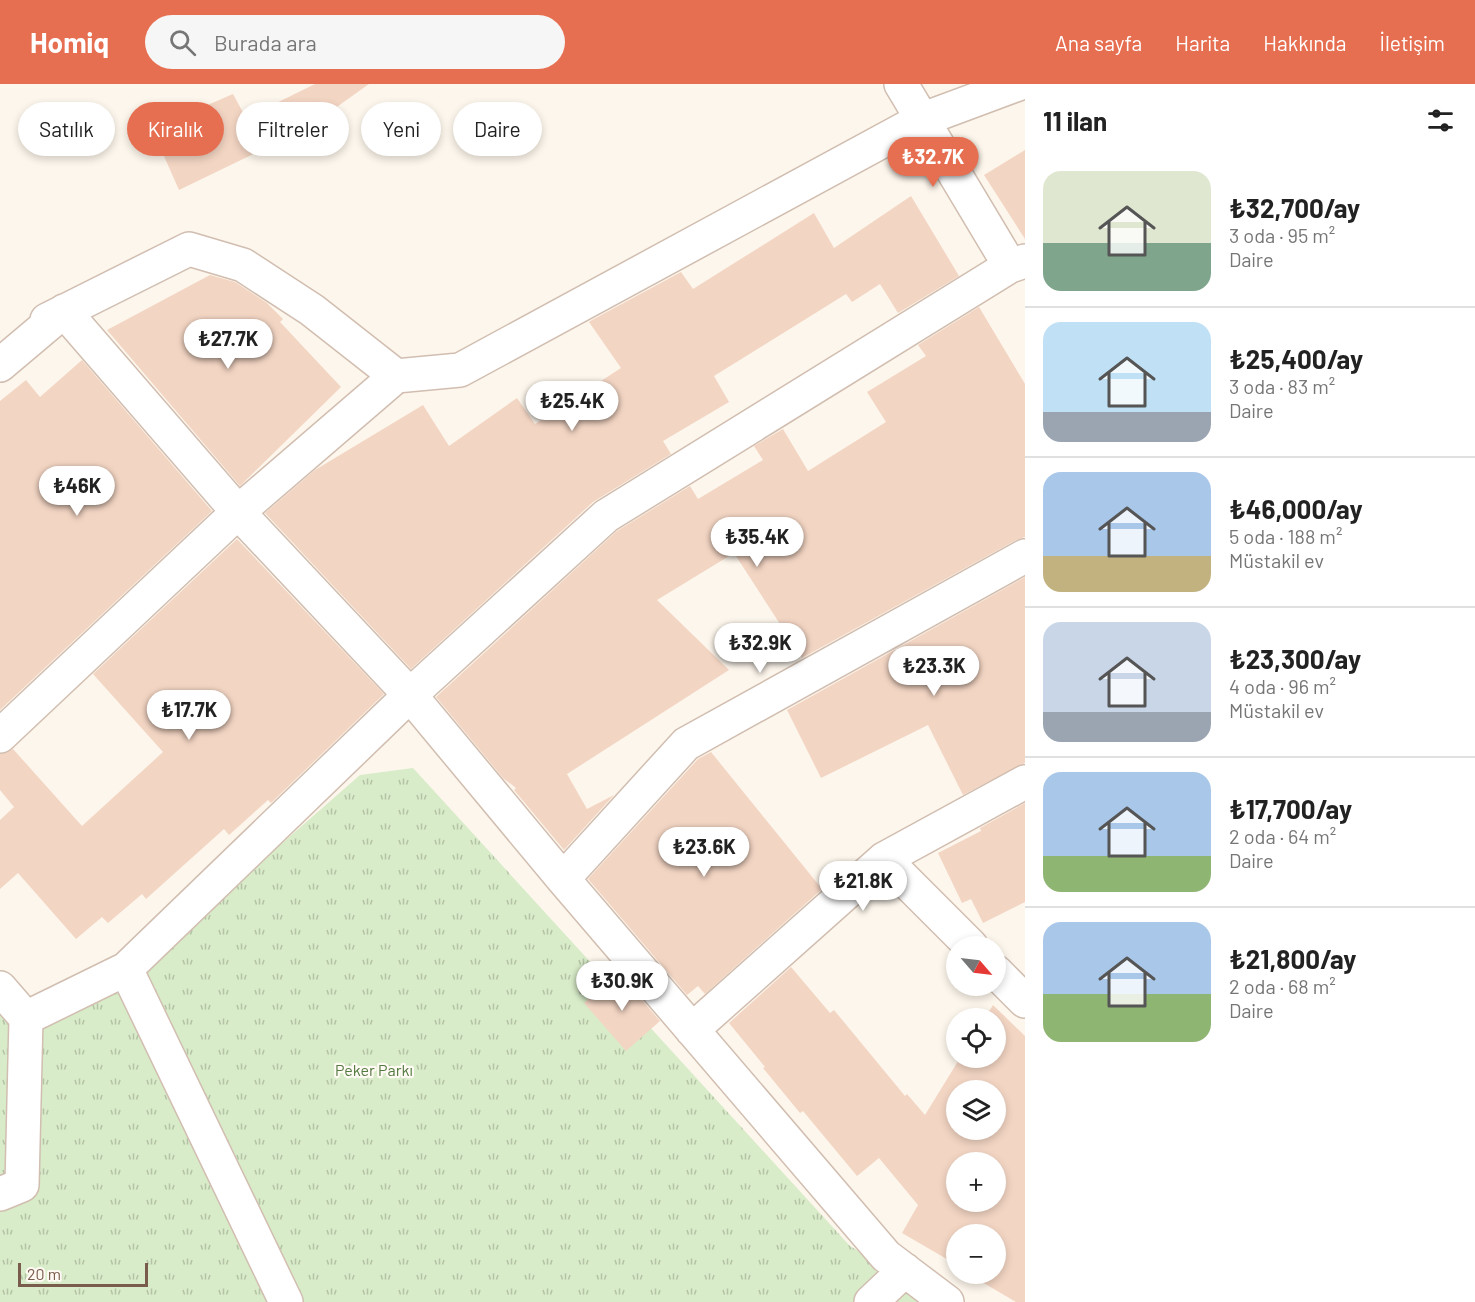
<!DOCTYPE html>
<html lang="tr">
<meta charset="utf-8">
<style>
:root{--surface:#fff;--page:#f6f6f6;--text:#222;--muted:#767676;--line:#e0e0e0;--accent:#e76f51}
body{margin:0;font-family:Barlow,sans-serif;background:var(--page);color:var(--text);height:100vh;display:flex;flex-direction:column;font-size:22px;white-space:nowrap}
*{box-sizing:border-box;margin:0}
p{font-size:20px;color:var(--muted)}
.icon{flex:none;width:33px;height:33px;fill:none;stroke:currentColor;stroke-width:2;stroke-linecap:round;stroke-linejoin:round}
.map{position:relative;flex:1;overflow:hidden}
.details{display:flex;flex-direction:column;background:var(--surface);width:450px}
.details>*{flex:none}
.top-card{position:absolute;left:18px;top:18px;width:570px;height:54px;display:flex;gap:12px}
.needle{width:39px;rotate:118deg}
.tools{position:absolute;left:946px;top:852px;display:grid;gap:12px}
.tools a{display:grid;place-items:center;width:60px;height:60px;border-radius:50%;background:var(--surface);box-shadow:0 3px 9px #0003;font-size:30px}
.scale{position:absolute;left:18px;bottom:15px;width:130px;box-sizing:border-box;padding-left:6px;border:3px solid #7a5c4d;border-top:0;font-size:16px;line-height:21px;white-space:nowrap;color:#7a5c4d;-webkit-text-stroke:4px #fffaf3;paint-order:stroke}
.price{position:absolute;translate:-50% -51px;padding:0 14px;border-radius:21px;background:#fff;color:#222;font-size:20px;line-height:39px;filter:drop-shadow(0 2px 3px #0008)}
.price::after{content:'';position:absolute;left:50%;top:36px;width:18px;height:14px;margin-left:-9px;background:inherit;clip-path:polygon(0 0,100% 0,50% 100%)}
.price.selected{background:var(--accent);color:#fff}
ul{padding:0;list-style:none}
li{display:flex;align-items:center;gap:18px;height:150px;padding:0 18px}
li+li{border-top:2px solid var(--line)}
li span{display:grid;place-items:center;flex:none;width:168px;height:120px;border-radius:18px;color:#555}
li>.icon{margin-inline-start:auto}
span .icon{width:72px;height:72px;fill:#fffc;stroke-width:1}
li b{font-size:26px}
h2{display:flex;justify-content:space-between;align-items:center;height:72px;padding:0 18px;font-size:26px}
.tag{padding:0 21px;border-radius:27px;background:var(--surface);box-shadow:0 3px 9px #0003;font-size:21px;line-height:54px}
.tag.selected{background:var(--accent);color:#fff}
header{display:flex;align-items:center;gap:36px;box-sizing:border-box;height:84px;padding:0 30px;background:var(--accent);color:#fff}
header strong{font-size:28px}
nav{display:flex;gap:33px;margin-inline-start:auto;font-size:21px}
.search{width:420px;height:54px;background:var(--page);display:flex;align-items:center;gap:15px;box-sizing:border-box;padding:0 21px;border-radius:33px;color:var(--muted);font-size:22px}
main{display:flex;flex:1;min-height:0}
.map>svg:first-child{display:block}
.park{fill:url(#park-tufts)}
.building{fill:#f3d5c3;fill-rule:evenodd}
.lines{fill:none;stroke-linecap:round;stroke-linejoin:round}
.minor-casing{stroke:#d1beb0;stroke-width:36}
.minor{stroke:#fff;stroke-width:33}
.labels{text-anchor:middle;stroke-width:4.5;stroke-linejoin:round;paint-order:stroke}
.park-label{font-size:16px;fill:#537a41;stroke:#fffaf3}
</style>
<header>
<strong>Homiq</strong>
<div class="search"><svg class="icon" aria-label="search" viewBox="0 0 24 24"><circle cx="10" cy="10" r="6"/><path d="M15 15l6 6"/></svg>Burada ara</div>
<nav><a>Ana sayfa</a><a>Harita</a><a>Hakkında</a><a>İletişim</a></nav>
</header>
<main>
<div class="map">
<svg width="1025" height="1218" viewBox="0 0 1025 1218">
<defs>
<pattern id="park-tufts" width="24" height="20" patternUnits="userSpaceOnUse" patternTransform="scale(1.5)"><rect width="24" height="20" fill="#d8ecc9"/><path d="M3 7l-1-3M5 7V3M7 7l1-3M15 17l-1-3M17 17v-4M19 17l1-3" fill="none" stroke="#b4c2a5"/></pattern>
</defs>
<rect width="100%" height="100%" fill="#fdf6ec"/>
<path class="park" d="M 413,684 L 850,1162 L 943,1218 L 0,1218 L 0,903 L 39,939 L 120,901 L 360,691 Z"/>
<path class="building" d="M 315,0 L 369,0 L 275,67 L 272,61 L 179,106 L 152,45 L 233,10 L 246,34 Z
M 1025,66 L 1025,155 L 984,91 Z
M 911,112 L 959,192 L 898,229 L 880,200 L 852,218 L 846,210 L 714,292 L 729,318 L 663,357 L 671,370 L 593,418 L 411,585 L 265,429 L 315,386 L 423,321 L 449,362 L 517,314 L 535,340 L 621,284 L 589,238 L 592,236 L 681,188 L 693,205 L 814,129 L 834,164 Z
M 210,191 L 235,198 L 267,219 L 283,235 L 280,238 L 341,303 L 240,402 L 107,246 Z
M 979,223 L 1025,300 L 1025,453 L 1016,456 L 802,574 L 734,469 L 657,516 L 729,586 L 567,690 L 587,725 L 614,711 L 564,766 L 514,706 L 516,704 L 503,694 L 436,613 L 617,447 L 690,402 L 698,415 L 763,376 L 754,362 L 783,345 L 808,387 L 886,338 L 867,308 L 926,272 L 918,261 Z
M 82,276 L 212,427 L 0,626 L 0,317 L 26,296 L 40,313 Z
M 237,455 L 384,610 L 271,719 L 268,716 L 229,751 L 224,745 L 146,815 L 142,810 L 108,839 L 102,833 L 76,855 L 18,789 L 0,805 L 0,736 L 14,723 L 0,706 L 0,670 L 13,665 L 82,742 L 163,668 L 93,590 Z
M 1025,493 L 1025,679 L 963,711 L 928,641 L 821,694 L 787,626 Z
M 711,668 L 822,805 L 705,910 L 698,902 L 687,911 L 588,795 L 698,675 Z
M 1025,719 L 1025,818 L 983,839 L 971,815 L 962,819 L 938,769 L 981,747 L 980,744 Z
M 791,883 L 830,929 L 834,926 L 905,1012 L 907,1010 L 925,1031 L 960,974 L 996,974 L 996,934 L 985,934 L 993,921 L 1025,952 L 1025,1218 L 1016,1218 L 970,1191 L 996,1190 L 996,1150 L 957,1150 L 957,1181 L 902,1149 L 918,1121 L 879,1074 L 857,1092 L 803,1027 L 800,1029 L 763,984 L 765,983 L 729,939 ZM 957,1006 L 996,1006 L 996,1046 L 957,1046 ZM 957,1078 L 996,1078 L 996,1118 L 957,1118 Z
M 618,888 L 660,937 L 626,967 L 584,919 Z"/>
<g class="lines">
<defs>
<path id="minor" d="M 901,0 L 1010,182
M 47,236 L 189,165 L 243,181 L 312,226 L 396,292 L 460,286 L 921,36 L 1018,0
M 0,281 L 64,227 L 238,428 L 410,611 L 606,432 L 1010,182 L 1025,177
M 0,652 L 238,428 L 396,292
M 884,775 L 971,862
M 563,795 L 686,660 L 1025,472
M 126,885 L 286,1218
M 996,888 L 1025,917
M 0,904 L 26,934
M 692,946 L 884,775 L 1025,698
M 0,1110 L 22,1101 L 26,934 L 126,885 L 410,611 L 563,795 L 886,1172 L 947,1218
M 871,1218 L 905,1186"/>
</defs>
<use href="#minor" class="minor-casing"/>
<use href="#minor" class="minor"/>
</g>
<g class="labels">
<g class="park-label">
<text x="374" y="992">Peker Parkı</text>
</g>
</g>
</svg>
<div class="tools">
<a><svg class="needle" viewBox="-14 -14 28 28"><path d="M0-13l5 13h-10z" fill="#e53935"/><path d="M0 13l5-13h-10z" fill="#767676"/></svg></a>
<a><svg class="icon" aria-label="locate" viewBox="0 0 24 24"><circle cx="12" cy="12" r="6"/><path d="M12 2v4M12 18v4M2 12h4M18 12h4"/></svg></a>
<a><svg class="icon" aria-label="layers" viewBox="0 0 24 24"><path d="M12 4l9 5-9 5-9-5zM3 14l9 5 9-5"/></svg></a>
<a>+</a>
<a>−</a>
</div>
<div class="scale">20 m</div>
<b class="price selected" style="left:933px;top:104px">₺32.7K</b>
<b class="price" style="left:228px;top:286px">₺27.7K</b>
<b class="price" style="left:572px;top:348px">₺25.4K</b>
<b class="price" style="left:77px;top:433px">₺46K</b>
<b class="price" style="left:757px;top:484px">₺35.4K</b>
<b class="price" style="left:760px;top:590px">₺32.9K</b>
<b class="price" style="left:934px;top:613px">₺23.3K</b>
<b class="price" style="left:189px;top:657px">₺17.7K</b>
<b class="price" style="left:704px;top:794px">₺23.6K</b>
<b class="price" style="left:863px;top:828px">₺21.8K</b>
<b class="price" style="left:622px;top:928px">₺30.9K</b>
<div class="top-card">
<a class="tag">Satılık</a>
<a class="tag selected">Kiralık</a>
<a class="tag">Filtreler</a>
<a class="tag">Yeni</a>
<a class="tag">Daire</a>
</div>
</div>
<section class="details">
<h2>11 ilan<svg class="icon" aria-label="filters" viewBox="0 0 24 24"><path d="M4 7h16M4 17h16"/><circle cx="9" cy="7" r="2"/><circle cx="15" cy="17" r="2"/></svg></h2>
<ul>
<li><span style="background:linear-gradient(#dfe7d0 60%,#7fa58c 0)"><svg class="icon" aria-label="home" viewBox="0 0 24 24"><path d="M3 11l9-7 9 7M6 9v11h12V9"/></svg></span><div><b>₺32,700/ay</b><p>3 oda · 95 m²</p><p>Daire</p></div></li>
<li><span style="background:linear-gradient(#bfe0f5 75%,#9aa5b1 0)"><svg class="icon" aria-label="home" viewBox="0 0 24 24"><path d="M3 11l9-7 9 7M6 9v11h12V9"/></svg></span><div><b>₺25,400/ay</b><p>3 oda · 83 m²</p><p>Daire</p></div></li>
<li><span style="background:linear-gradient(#a9c7e8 70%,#c2b280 0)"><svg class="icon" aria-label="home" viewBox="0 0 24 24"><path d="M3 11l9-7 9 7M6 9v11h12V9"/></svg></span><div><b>₺46,000/ay</b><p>5 oda · 188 m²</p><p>Müstakil ev</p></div></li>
<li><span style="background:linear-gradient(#c9d6e8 75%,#9aa5b1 0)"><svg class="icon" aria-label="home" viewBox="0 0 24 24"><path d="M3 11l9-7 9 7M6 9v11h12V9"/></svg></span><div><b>₺23,300/ay</b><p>4 oda · 96 m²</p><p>Müstakil ev</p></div></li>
<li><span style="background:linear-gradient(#a9c7e8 70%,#8fb573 0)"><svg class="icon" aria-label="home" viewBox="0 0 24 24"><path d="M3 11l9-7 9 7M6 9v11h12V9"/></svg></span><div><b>₺17,700/ay</b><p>2 oda · 64 m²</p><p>Daire</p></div></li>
<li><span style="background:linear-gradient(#a9c7e8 60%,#8fb573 0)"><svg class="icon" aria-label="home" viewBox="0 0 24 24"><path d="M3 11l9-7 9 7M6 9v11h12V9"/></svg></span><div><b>₺21,800/ay</b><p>2 oda · 68 m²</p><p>Daire</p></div></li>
</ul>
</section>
</main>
